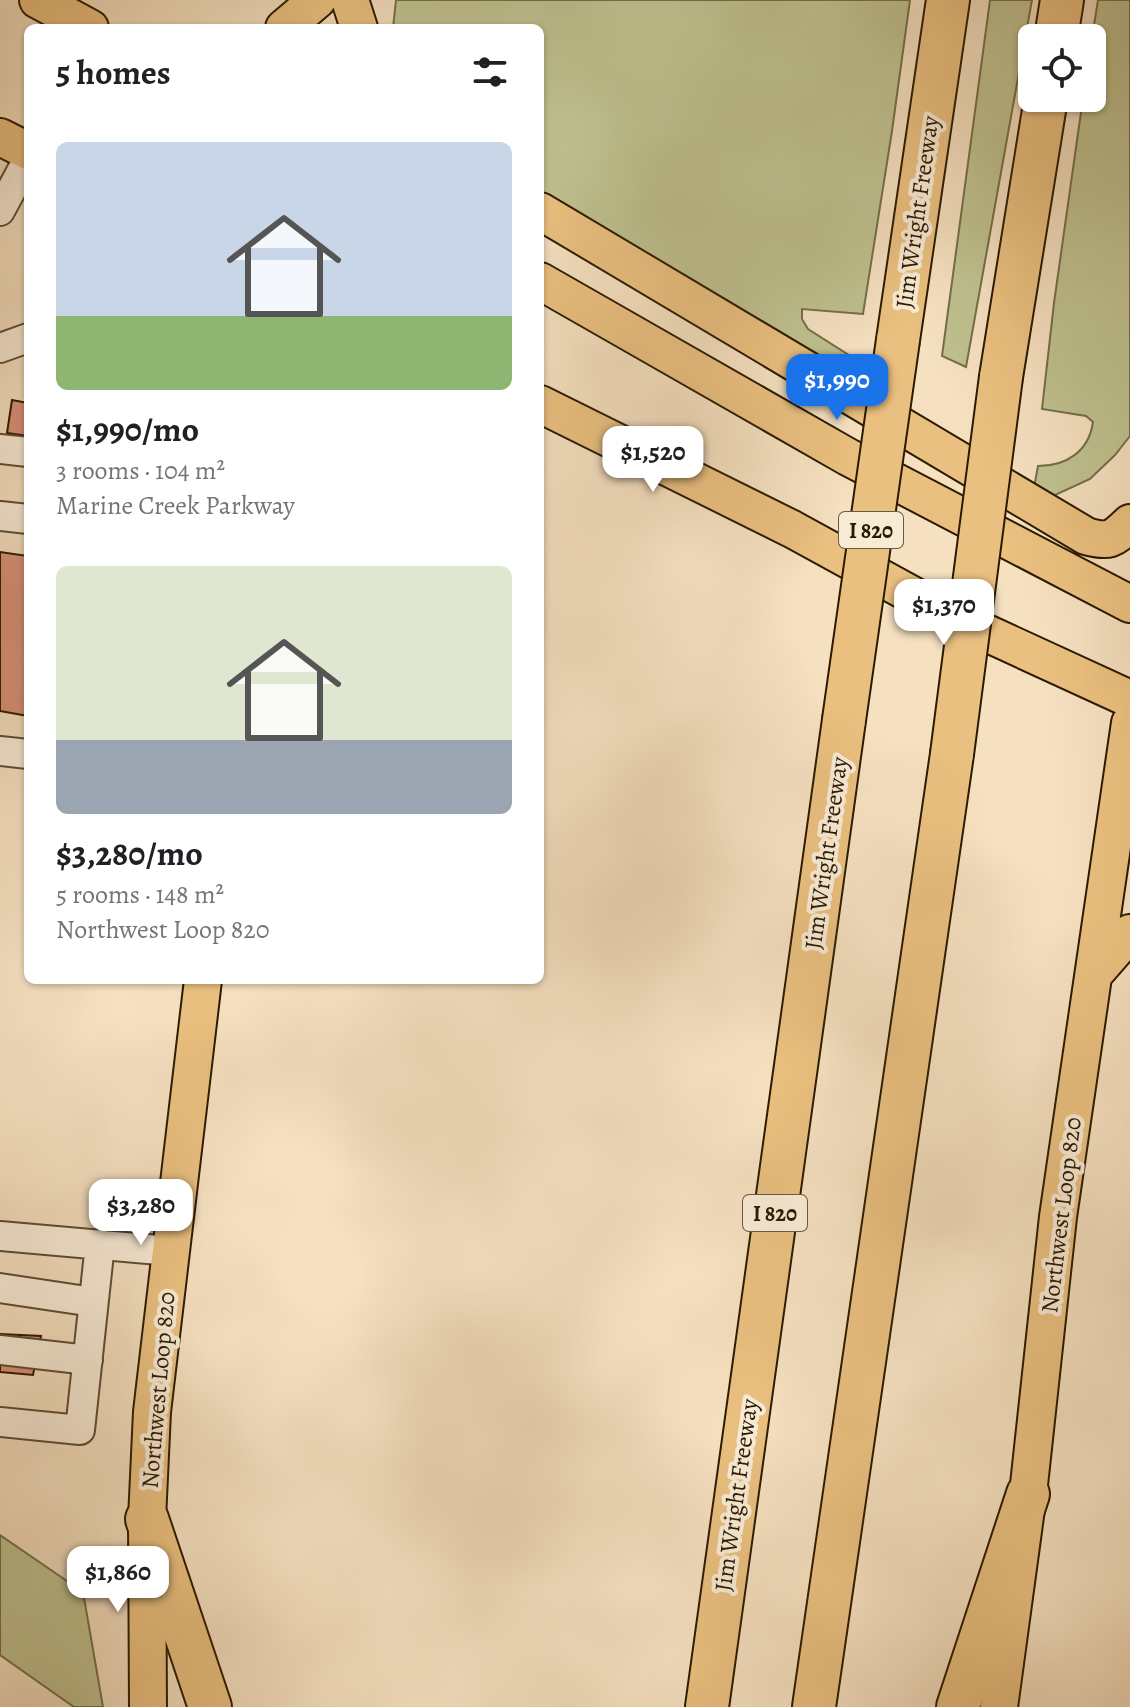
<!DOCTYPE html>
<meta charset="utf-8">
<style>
:root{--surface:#fff;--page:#f6f6f6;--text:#202124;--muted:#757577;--accent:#1a73e8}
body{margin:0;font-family:Alegreya,serif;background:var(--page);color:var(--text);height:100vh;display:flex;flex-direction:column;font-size:30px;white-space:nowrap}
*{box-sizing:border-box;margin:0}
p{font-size:26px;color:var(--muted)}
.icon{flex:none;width:44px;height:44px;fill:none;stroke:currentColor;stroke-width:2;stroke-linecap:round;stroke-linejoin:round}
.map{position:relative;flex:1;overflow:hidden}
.side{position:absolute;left:24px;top:24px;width:520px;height:960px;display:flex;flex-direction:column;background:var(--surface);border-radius:12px;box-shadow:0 2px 6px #0004}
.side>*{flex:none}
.controls{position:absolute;left:1018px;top:24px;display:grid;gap:16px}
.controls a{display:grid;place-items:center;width:88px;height:88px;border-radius:12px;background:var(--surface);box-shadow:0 2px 6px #0004;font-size:40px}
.price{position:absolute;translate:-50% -68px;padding:0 18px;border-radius:16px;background:#fff;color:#222;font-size:26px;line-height:52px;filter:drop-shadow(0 2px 4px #0008)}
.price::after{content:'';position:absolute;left:50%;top:48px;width:24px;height:18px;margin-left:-12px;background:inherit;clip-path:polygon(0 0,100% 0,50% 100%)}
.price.current{background:var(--accent);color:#fff}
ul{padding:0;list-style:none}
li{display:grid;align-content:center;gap:16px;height:424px;padding:0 32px}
li span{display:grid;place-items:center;height:248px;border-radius:12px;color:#555}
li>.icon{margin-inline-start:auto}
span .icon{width:144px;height:144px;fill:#fffc;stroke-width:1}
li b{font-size:34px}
h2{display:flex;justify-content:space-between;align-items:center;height:96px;padding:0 32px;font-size:34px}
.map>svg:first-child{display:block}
.green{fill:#bfc190;stroke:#756e48;stroke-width:2}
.building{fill:#d99077;stroke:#2b1a01;stroke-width:2}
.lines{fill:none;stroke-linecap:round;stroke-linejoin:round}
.minor-casing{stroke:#5e4c31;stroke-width:32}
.major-casing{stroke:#2b1a01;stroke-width:40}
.highway-casing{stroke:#2b1a01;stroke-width:46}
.minor{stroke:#f8ebd6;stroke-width:28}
.major{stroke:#eac080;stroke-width:36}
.highway{stroke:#eac080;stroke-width:42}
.highway-bridge-casing{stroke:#2b1a01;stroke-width:46;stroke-linecap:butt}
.highway-bridge{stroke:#eac080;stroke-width:42}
.labels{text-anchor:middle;stroke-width:8;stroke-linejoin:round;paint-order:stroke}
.shield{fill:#f8ebd6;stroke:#685941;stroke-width:2}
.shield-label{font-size:22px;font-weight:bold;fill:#2b1a01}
.street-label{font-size:24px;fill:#2b1a01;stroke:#f8ebd6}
</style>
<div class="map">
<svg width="1130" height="1707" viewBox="0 0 1130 1707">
<rect width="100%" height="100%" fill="#f5e0c0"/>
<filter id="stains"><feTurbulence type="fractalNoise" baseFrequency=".0025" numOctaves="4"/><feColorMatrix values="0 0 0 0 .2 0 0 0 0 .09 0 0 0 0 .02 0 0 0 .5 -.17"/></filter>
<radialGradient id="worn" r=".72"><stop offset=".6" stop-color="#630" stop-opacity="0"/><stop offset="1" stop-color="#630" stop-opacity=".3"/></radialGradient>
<path class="green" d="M 396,0 L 910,0 L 892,131 L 863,314 L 802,309 L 802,319 L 808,329 L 855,359 L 846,380 L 540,202 L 540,28 L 393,28 Z
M 990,0 L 1032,0 L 966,367 L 942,356 Z
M 1098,0 L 1130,0 L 1130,436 L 1115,455 L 1090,479 L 1053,496 L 1033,493 L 1038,466 C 1067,466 1089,451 1093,422 L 1086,416 L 1042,409 L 1054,303 L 1083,98 L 1092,98 L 1092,38 Z
M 0,1535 L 83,1592 L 103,1707 L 74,1707 L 0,1655 Z"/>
<path class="building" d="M 12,400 L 28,403 L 28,436 L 7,433 Z
M 0,552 L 28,556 L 28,716 L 0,711 Z
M 0,1334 L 41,1336 L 33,1375 L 0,1372 Z"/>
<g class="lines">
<defs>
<path id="minor" d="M 0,211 L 28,159
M 0,348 L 28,338
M 0,449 L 28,452
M 0,516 L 28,519
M 0,751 L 28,754
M 0,1236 L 170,1251
M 0,1288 L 93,1302
M 0,1350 L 88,1360
M 0,1422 L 80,1430 L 100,1244"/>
<path id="major" d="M 38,0 L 90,28
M 350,0 L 359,28
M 284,28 L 317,0
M 0,137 L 28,151
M 540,211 L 1086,536 C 1110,543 1113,539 1130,523
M 540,281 L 848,457 L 1130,604
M 540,404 L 792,529 L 958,620 L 1130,699
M 1094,974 L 1130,933
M 148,1707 L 147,1519 L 152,1412 L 203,980
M 999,1707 L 1028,1494 L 1058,1217 L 1130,723"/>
<path id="highway" d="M 1056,38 L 1062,0
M 898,340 L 948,0
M 1001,377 L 1046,98
M 147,1519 L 210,1707
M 707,1707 L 844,720
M 814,1707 L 952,754
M 958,1707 L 1028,1494"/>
</defs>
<use href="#minor" class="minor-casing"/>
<use href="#major" class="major-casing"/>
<use href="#highway" class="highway-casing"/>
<use href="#minor" class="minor"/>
<use href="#major" class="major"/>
<use href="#highway" class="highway"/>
<defs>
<path id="highway-bridge" d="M 844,720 L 898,340
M 952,754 L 1001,377"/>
</defs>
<use href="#highway-bridge" class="highway-bridge-casing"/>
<use href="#highway-bridge" class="highway-bridge"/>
</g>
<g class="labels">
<g class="shield">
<rect x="839" y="512" width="64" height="36" rx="6"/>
<rect x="743" y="1195" width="64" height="36" rx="6"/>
</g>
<g class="shield-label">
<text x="871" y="538">I 820</text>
<text x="775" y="1221">I 820</text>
</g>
<g class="street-label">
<text transform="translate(917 212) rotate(-82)" y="8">Jim Wright Freeway</text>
<text transform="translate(826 853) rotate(-82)" y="8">Jim Wright Freeway</text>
<text transform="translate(1061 1215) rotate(-83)" y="8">Northwest Loop 820</text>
<text transform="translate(158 1390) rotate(-85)" y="8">Northwest Loop 820</text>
<text transform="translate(736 1495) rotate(-82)" y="8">Jim Wright Freeway</text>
</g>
</g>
<rect width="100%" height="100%" filter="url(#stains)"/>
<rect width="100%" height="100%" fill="url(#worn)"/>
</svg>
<div class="controls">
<a><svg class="icon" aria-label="locate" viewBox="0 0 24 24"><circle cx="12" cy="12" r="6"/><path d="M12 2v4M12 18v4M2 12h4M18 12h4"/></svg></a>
</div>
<b class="price current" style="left:837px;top:422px">$1,990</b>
<b class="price" style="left:653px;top:494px">$1,520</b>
<b class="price" style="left:944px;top:647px">$1,370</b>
<b class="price" style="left:141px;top:1247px">$3,280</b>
<b class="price" style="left:118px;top:1614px">$1,860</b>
<section class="side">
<h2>5 homes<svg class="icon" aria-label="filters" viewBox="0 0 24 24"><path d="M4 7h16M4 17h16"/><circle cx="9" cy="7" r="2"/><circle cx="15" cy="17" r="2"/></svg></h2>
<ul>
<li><span style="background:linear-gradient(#c9d6e8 70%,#8fb573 0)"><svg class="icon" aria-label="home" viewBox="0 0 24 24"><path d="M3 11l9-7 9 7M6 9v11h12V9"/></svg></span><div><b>$1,990/mo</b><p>3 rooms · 104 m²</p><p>Marine Creek Parkway</p></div></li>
<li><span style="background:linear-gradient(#dfe7d0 70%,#9aa5b1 0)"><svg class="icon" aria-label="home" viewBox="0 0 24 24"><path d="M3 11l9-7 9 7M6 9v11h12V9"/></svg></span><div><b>$3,280/mo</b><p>5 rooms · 148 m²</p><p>Northwest Loop 820</p></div></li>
</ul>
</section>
</div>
